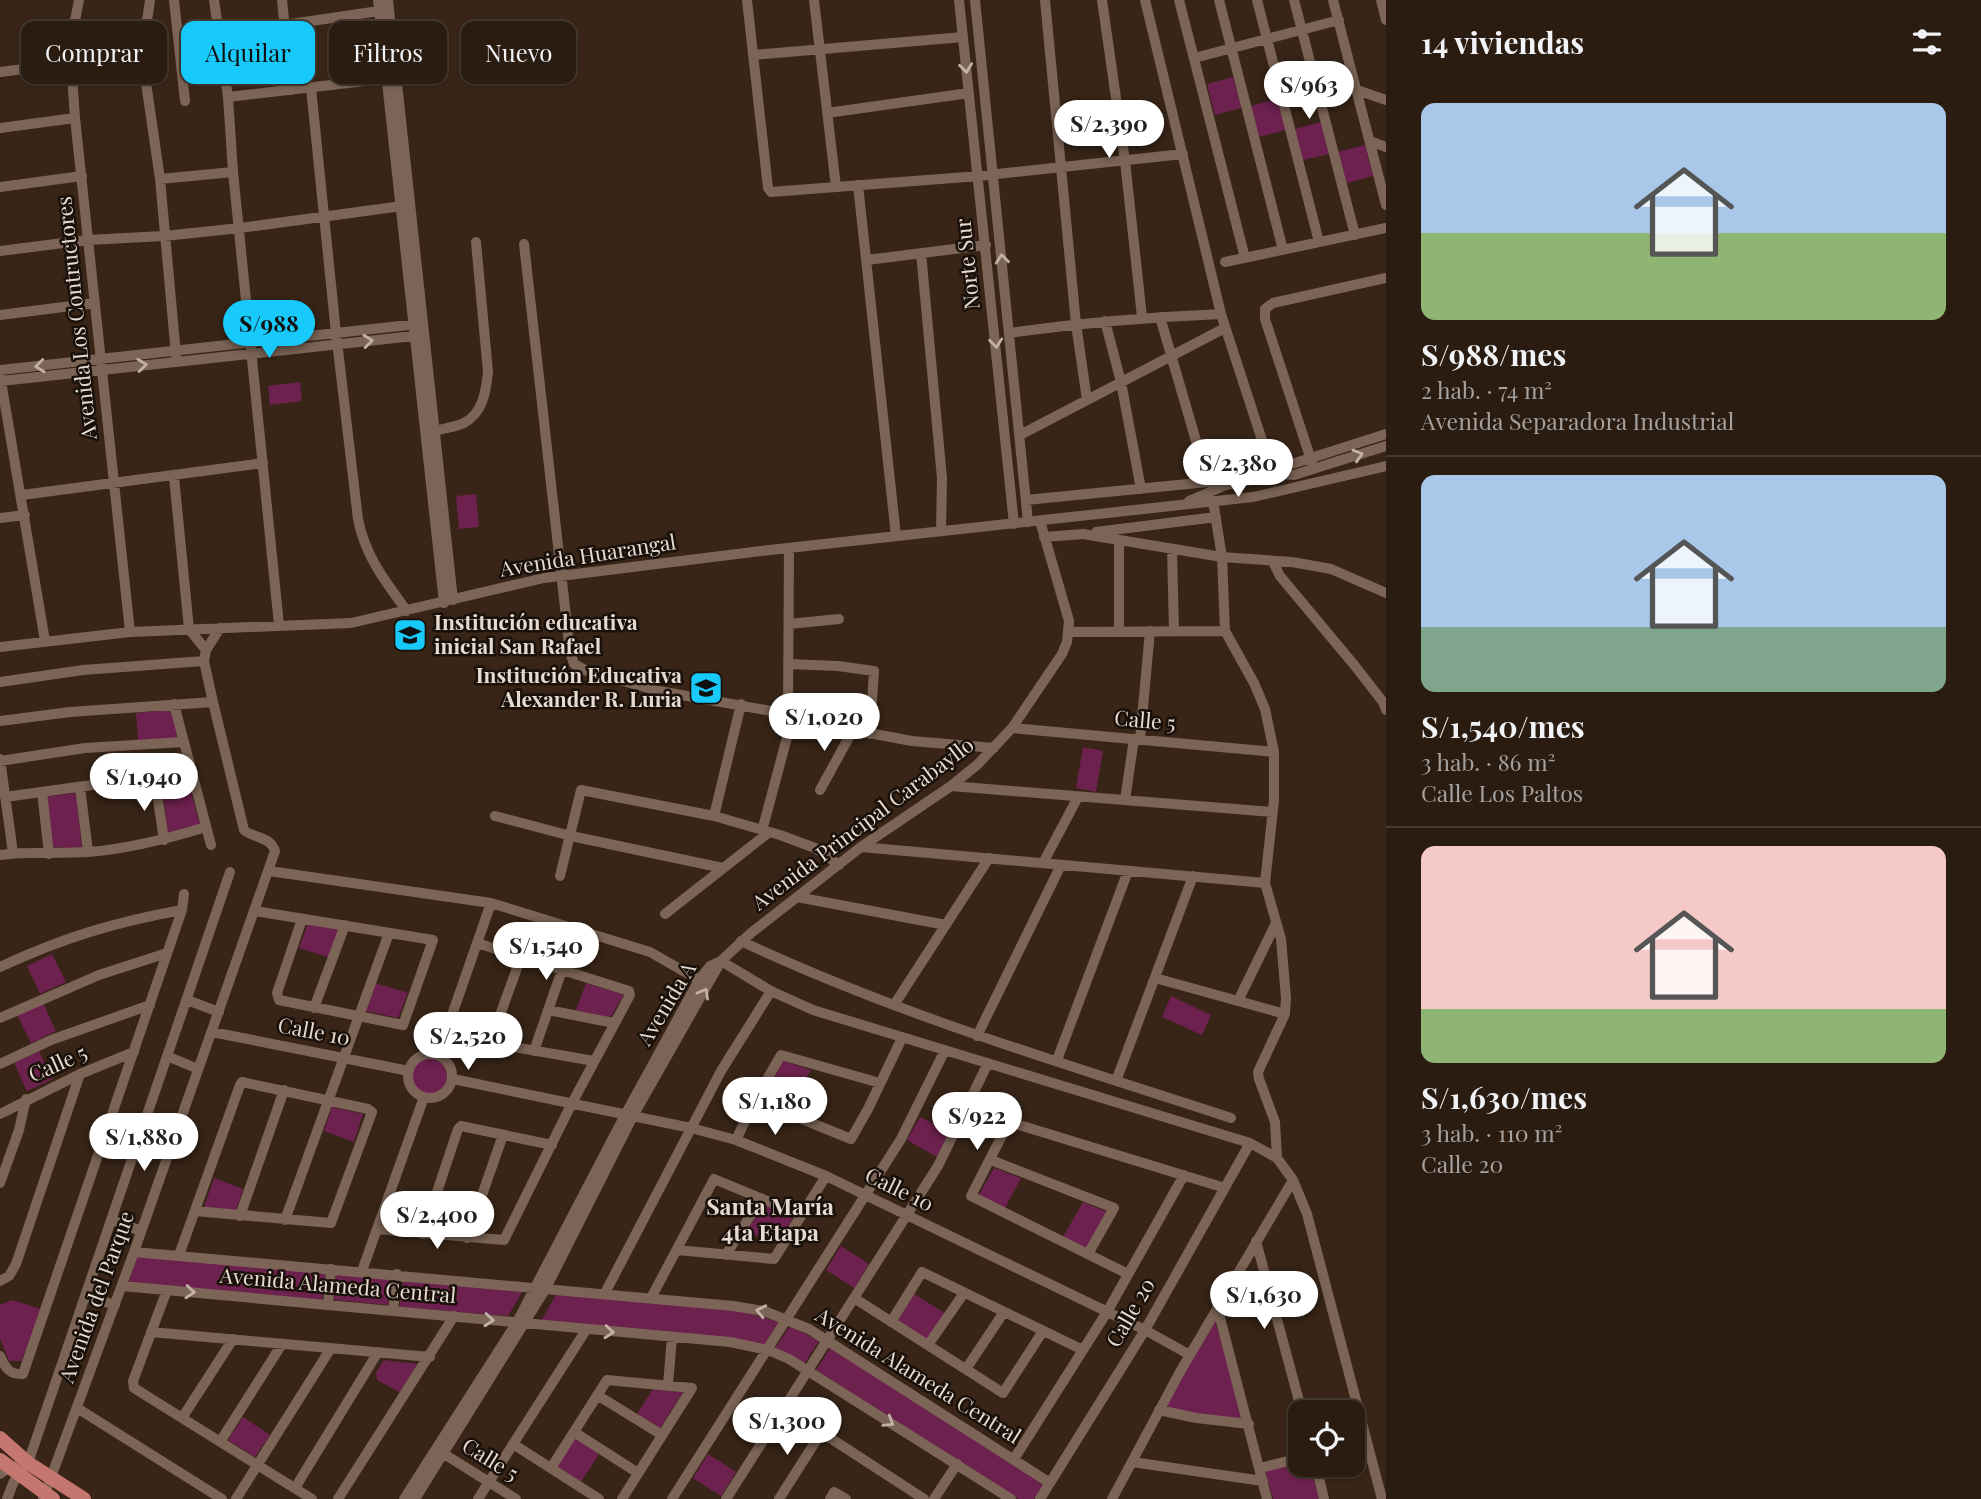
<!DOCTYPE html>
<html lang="es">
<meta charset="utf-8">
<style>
:root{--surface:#2a1c11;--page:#36291f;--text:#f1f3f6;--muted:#a5a19f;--line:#463a31;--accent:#17cafb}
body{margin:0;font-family:"Playfair Display",serif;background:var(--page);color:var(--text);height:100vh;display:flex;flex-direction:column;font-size:26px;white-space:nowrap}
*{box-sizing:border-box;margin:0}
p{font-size:23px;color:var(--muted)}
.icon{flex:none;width:38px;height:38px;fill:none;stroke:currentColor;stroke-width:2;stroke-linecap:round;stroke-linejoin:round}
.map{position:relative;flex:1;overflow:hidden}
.drawer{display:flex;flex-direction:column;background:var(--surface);width:595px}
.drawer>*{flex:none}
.banner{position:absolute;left:21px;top:21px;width:665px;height:63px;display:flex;gap:14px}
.tools{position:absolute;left:1288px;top:1400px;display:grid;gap:14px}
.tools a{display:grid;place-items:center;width:77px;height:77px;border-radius:14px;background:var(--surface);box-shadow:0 2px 5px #0004,0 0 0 2px var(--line);font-size:35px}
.price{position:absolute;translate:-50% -60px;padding:0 16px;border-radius:24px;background:#fff;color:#222;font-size:23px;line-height:46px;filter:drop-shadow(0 2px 4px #0008)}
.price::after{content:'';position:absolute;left:50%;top:42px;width:21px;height:16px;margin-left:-10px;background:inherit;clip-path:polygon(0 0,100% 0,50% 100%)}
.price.active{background:var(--accent);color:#111}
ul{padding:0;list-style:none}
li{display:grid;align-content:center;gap:14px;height:371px;padding:0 35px}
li+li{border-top:2px solid var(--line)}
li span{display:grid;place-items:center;height:217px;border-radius:14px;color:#555}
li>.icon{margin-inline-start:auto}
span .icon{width:126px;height:126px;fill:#fffc;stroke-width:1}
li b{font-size:30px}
h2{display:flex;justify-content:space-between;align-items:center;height:84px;padding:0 35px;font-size:30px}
.tag{padding:0 24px;border-radius:14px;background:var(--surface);box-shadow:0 2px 5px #0004,0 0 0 2px var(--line);font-size:24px;line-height:63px}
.tag.active{background:var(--accent);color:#111}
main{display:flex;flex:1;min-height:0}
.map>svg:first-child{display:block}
.green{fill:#6d214e}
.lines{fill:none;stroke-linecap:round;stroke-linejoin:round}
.minor{stroke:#7c6556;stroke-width:10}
.major{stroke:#c5766f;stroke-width:14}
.oneway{stroke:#c2b1a6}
.labels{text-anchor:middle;stroke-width:5;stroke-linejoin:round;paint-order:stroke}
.street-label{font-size:21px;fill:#e7dad1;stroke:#19100a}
.poi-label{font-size:21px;font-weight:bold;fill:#e7dad1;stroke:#19100a;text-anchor:start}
.neighbourhood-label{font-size:23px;font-weight:bold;fill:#e7dad1;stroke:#19100a}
</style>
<main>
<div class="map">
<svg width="1386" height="1499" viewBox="0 0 1386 1499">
<rect width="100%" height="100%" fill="#382517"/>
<path class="green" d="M 1233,77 L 1242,108 L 1215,115 L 1207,84 Z
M 1277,99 L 1286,130 L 1259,137 L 1251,106 Z
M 1321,122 L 1329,154 L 1303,160 L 1295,129 Z
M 1365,145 L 1373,176 L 1347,183 L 1338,152 Z
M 300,382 L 302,401 L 270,405 L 268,386 Z
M 476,494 L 479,527 L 459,529 L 456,496 Z
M 172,710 L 180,738 L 138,740 L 136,713 Z
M 1083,747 L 1103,751 L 1096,792 L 1076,788 Z
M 188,782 L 200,824 L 168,834 L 162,784 Z
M 76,793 L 82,849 L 53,847 L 45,797 Z
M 308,923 L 343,927 L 331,958 L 299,948 Z
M 52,954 L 66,982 L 40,994 L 27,966 Z
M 375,983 L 408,993 L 398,1018 L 365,1011 Z
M 586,983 L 624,995 L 610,1018 L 576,1010 Z
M 1171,996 L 1211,1015 L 1202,1035 L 1162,1017 Z
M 43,1003 L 56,1031 L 31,1043 L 17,1015 Z
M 39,1051 L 53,1079 L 27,1091 L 14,1063 Z
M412 1076a18 18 0 1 1 36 0a18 18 0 1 1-36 0Z
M 783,1061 L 811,1070 L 789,1106 L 763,1096 Z
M 332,1107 L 363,1114 L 354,1142 L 324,1131 Z
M 920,1117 L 950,1131 L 937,1157 L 907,1140 Z
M 994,1168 L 1021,1178 L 1005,1208 L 979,1195 Z
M 214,1178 L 243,1189 L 236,1210 L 204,1207 Z
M 439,1197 L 471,1208 L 462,1231 L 428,1229 Z
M 1083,1202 L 1107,1212 L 1087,1248 L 1063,1237 Z
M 764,1204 L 793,1218 L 781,1238 L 745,1234 Z
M 841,1246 L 869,1264 L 854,1288 L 826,1270 Z
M 138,1255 L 326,1273 L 322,1300 L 129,1282 Z
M 336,1274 L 390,1279 L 388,1305 L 334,1300 Z
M 403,1280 L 523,1291 L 508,1316 L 399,1307 Z
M 557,1293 L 744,1312 L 779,1322 L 764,1345 L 541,1321 Z
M 914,1294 L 945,1313 L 927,1339 L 898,1321 Z
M 12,1300 L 41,1309 L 22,1361 L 9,1361 L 0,1339 L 0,1305 Z
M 1215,1320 L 1243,1416 L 1241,1420 L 1169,1410 L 1167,1403 Z
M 790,1326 L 819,1341 L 804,1364 L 775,1348 Z
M 831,1347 L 1045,1483 L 1034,1499 L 1019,1499 L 816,1370 Z
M 384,1360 L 418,1364 L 401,1393 L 377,1380 L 376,1372 Z
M 653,1389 L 683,1392 L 660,1428 L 637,1414 Z
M 243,1417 L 270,1435 L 255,1457 L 228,1440 Z
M 575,1438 L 599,1454 L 581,1482 L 557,1467 Z
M 708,1454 L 736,1472 L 721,1496 L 693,1478 Z
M 1300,1463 L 1310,1465 L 1319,1499 L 1273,1499 L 1265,1471 Z"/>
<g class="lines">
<path class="minor" d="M 79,0 L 70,46 L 75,118 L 130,632
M 150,0 L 142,55 L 160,179 L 176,355
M 174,0 L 185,101
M 214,0 L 228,97 L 233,172 L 279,625
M 282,0 L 291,90
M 378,0 L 444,603
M 388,0 L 453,600
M 747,0 L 768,188 L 771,192 L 979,176 L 1183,154
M 814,0 L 836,187
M 959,0 L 1014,524
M 975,0 L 1028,522
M 1045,0 L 1076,324 L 1087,400
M 1102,0 L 1125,161 L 1142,317
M 1145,0 L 1221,314 L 1274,477
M 1179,0 L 1245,258
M 1219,0 L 1283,250
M 1257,0 L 1319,242
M 1294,0 L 1355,235
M 1333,0 L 1386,205
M 1381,0 L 1386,20
M 284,25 L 379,11
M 71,37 L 142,55
M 753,55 L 963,37
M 1194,58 L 1339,20
M 0,72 L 71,63
M 311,88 L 336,333 L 358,519 C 365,556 385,581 407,611
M 1357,90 L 1386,100
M 228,97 L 391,78
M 827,113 L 969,93
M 0,128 L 75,118
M 1370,141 L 1386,147
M 160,179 L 233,172
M 858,185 L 896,536
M 0,187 L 82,176
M 524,244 L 570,652 L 574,664 L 587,671 L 659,691 L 788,714 L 853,730 L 912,741 L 994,748
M 0,251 L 87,240 L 164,236 L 240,228 L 402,206
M 921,253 L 942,478 L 941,531
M 867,260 L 986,245
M 1225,262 L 1386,228
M 0,315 L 95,303
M 1160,317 L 1208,482
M 1105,321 L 1121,382 L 1141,489
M 1009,333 C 1080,323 1150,317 1221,314
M 0,370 L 418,324
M 0,375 L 45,641
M 1,381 L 423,335
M 436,431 C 444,428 456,427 464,423 C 483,413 486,391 488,372 L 476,242
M 1020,435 L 1225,328
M 1314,469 L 1265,319 L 1265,309 L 1273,303 L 1386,278
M 1283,474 L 1289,465 L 1386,434
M 174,477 L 189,629 L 206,650 L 220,628
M 22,495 L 263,463
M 1026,500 L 1208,482 L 1246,481
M 1189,501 L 1226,485 L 1283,474 L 1294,475 L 1386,446
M 1213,501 L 1222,557 L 1225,631 L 1254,683 L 1265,709 L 1274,752 L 1274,800 L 1265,883 L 1281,939 L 1286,998 L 1285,1014 L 1258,1072 L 1259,1079 L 1275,1122 L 1277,1158
M 0,518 L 25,515
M 1096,532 L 1216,517
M 1044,537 L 1083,534 L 1222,557 L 1292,562 L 1331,569 L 1386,593
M 1119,540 L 1119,632
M 1172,549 L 1174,631
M 1273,562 L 1280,576 L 1355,666 L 1383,702 L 1386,710
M 789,624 L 839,619
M 1069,632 L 1225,631
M 0,647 L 130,632 L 351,623 L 544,578 L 761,551 L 1253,497 L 1386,466
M 789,664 L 838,666 L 874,671 L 870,734
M 0,682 L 83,670 L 204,661
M 174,704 L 211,845
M 788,714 L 789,548
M 0,721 L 70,712 L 213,702
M 1012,728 L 1274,752
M 1140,740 L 1150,631
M 0,759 L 13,853
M 0,761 L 85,748 L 184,742
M 155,780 L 164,840
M 951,786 L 1273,812
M 80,787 L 88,852
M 820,790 L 853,730
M 42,792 L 49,854
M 5,797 L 114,782 L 193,777
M 1125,800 L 1134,739
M 495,816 L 571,836 L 723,868
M 714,816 L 741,704
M 762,831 L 793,715
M 861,847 L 1265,883
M 0,855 C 29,851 59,854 88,852 C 129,849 167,839 206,827
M 1043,863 L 1078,797
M 269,871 L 491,903 L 650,952 L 699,980
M 560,876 L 581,790 L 714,816 L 780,835 L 815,848 L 839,865
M 797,897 L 946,925
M 255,911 L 433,940 L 403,1025 L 279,1000 L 277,993 L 302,919
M 665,914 L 768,833
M 741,941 C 898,1015 1066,1064 1231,1118
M 521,957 L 491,1040 L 491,1043 L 594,1061
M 721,961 L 771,991 L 813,1010 L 1250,1143 L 1277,1158 L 1293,1180 L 1307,1214 L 1382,1499
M 0,967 C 62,938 115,922 182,910
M 1155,978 L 1285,1014
M 187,1000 L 219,1012
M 1238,1001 L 1276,923
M 894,1005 L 989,858
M 314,1008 L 345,925
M 548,1010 L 614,1023
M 0,1018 L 99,975 L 167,953
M 212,1032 L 409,1071
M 977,1036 L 1061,865
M 534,1051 L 562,970
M408 1076a22 22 0 1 1 44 0a22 22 0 1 1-44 0Z
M 438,1055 L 491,903
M 167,1056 L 198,1069
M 1057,1060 L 1128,871
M 0,1064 L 51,1040 L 150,1005
M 453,1079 L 691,1128 L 736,1140 L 826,1176 L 1145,1330 L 1190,1355
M 1116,1081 L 1193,876
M 755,1100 L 851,1139 L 868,1109 L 902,1038
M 967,1109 L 1225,1188
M 0,1114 L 80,1074 L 134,1052
M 1009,1122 L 971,1196 L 1128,1274
M 736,1140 L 755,1100 L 781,1055 L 880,1083
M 991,1160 L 1114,1208 L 1088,1254
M 0,1183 L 19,1130 L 26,1099
M 240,1216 L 284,1090
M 112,1220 L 141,1231
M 285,1220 L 389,933
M 377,1229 L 504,1240 L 571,1105 L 630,995 L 629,991 L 477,943
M 423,1234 L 458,1129 L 461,1126 L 552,1145
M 467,1238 L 503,1135
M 1256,1241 L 1302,1412
M 677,1250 L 774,1259 L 826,1176
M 134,1252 L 733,1306 L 764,1311 L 809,1329 L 1050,1483
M 179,1255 L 240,1085 L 242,1082 L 368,1109 L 372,1112 L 331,1223 L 195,1211
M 726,1255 L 761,1198
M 362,1271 L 424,1097
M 0,1281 L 9,1276 L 16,1264 L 80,1074
M 122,1286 L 730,1342 L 768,1350 L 789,1359 L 1011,1499
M 167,1290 L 133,1381 L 134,1388 L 312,1499
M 605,1293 L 721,1071 L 771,991
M 86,1296 L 115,1305
M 651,1298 L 714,1179 L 801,1215
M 854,1298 L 1003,1393 L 1043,1331
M 328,1305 L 331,1269
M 1217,1306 L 1267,1499
M 393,1311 L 397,1274
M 891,1322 L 922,1272 L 1083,1350
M 151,1332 L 430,1357
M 928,1345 L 964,1293
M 0,1356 C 5,1367 9,1375 23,1374 L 182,910 L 184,894
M 966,1369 L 1004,1312
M 668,1385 L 672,1337
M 597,1395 L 662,1435
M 77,1408 L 222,1499
M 784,1408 L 924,1499
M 1159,1410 L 1196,1418 L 1249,1424
M 182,1418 L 233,1339
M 574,1432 L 638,1473
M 220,1442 L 282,1344
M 513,1444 L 599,1499
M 1353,1445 L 1367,1442
M 444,1454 L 516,1499
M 1014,1459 L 1107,1312 L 1184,1175
M 1132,1462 L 1263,1481
M 1316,1465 L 1324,1499
M 551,1468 L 607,1380 L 692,1388 L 622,1499
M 1260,1468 L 1300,1458
M 0,1474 L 8,1468 L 28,1463 L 230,872
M 295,1488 L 378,1352
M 7,1499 L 14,1481 L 19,1476
M 43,1499 L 134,1252 L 275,851 C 270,836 255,839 244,830 L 213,702 L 204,661 L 206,650
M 236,1499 L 331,1348
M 338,1499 L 454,1316
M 404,1499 L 517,1322 L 625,1115 L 699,980 L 710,966 L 721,961 L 751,933 L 861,847 L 951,786 L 978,764 L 1012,728 L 1062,654 L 1067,642 L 1069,621 L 1040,521
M 415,1499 L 546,1288 L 633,1116 L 721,961
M 478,1499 L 586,1330
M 672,1499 L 901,1139 L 945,1050
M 726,1499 L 938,1166 L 988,1063
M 779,1499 L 821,1433
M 830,1499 L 834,1492 L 846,1499
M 934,1499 L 957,1464
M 1040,1499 L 1145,1330 L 1250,1143
M 1112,1499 L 1181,1370 L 1293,1180"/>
<path class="major" d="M 0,1438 L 28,1463 L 84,1499
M 0,1460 L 53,1499"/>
</g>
<defs><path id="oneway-chevron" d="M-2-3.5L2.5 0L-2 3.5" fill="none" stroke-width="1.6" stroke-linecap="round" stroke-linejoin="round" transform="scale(1.75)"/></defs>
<g class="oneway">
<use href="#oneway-chevron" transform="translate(966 68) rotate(83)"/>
<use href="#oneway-chevron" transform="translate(1002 259) rotate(-96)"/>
<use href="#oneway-chevron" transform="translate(368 341) rotate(-6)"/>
<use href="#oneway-chevron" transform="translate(996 343) rotate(84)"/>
<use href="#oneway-chevron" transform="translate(142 365) rotate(-6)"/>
<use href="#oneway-chevron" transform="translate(40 366) rotate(174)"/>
<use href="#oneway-chevron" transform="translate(1358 455) rotate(-17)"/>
<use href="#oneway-chevron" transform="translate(704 993) rotate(-60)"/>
<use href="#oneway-chevron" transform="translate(190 1292) rotate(5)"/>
<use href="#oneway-chevron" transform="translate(761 1311) rotate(-167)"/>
<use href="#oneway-chevron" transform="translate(489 1320) rotate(5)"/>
<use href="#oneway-chevron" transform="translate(609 1332) rotate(5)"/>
<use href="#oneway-chevron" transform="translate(889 1422) rotate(32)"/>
</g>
<defs>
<symbol id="school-square" viewBox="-11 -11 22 22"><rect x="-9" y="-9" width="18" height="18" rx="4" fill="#17cafb" stroke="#19100a"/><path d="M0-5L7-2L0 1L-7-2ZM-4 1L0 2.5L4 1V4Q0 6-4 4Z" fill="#111"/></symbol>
</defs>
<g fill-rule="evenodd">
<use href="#school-square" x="391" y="616" width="38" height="38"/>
<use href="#school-square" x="687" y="669" width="38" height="38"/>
</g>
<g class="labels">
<g class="street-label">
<text transform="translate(968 264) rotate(-96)" y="7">Norte Sur</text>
<text transform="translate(77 318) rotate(-96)" y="7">Avenida Los Contructores</text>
<text transform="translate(588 556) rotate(-9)" y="7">Avenida Huarangal</text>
<text transform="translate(1145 721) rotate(5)" y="7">Calle 5</text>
<text transform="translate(863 824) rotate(-37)" y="7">Avenida Principal Carabayllo</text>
<text transform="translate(667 1004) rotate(-59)" y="7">Avenida A</text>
<text transform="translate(314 1032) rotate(11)" y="7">Calle 10</text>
<text transform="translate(58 1064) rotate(-24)" y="7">Calle 5</text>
<text transform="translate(899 1190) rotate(26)" y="7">Calle 10</text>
<text transform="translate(338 1286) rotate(5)" y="7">Avenida Alameda Central</text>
<text transform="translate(97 1297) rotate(-70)" y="7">Avenida del Parque</text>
<text transform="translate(1131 1313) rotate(-60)" y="7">Calle 20</text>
<text transform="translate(918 1376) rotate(32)" y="7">Avenida Alameda Central</text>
<text transform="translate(490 1460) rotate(32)" y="7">Calle 5</text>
</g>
<g class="poi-label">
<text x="434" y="630">Institución educativa<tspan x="434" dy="24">inicial San Rafael</tspan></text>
<text x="682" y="683" text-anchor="end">Institución Educativa<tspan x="682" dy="24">Alexander R. Luria</tspan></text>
</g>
<g class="neighbourhood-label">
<text x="770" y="1215">Santa María<tspan x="770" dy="26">4ta Etapa</tspan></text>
</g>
</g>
</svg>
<div class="tools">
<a><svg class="icon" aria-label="locate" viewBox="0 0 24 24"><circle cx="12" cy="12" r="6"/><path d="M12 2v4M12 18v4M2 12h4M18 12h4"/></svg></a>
</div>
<b class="price" style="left:1309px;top:121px">S/963</b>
<b class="price" style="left:1109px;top:160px">S/2,390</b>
<b class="price active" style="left:269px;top:360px">S/988</b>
<b class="price" style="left:1238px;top:499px">S/2,380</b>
<b class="price" style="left:824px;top:753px">S/1,020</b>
<b class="price" style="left:144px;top:813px">S/1,940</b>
<b class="price" style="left:546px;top:982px">S/1,540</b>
<b class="price" style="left:468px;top:1072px">S/2,520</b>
<b class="price" style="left:775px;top:1137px">S/1,180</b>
<b class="price" style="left:977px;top:1152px">S/922</b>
<b class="price" style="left:144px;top:1173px">S/1,880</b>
<b class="price" style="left:437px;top:1251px">S/2,400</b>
<b class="price" style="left:1264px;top:1331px">S/1,630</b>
<b class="price" style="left:787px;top:1457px">S/1,300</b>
<div class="banner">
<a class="tag">Comprar</a>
<a class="tag active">Alquilar</a>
<a class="tag">Filtros</a>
<a class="tag">Nuevo</a>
</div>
</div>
<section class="drawer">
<h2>14 viviendas<svg class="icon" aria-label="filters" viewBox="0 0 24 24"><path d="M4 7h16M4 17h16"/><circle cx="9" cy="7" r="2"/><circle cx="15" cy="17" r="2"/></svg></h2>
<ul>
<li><span style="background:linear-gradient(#a9c7e8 60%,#8fb573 0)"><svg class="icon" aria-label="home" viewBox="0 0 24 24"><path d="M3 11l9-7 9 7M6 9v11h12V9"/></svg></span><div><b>S/988/mes</b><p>2 hab. · 74 m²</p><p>Avenida Separadora Industrial</p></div></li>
<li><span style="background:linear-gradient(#a9c7e8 70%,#7fa58c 0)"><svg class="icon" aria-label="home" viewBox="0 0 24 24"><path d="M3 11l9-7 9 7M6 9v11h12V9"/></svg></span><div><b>S/1,540/mes</b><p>3 hab. · 86 m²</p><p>Calle Los Paltos</p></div></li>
<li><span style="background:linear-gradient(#f6c9c9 75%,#8fb573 0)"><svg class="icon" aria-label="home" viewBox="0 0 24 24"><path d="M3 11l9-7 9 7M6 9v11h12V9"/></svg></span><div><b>S/1,630/mes</b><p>3 hab. · 110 m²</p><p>Calle 20</p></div></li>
</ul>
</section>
</main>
